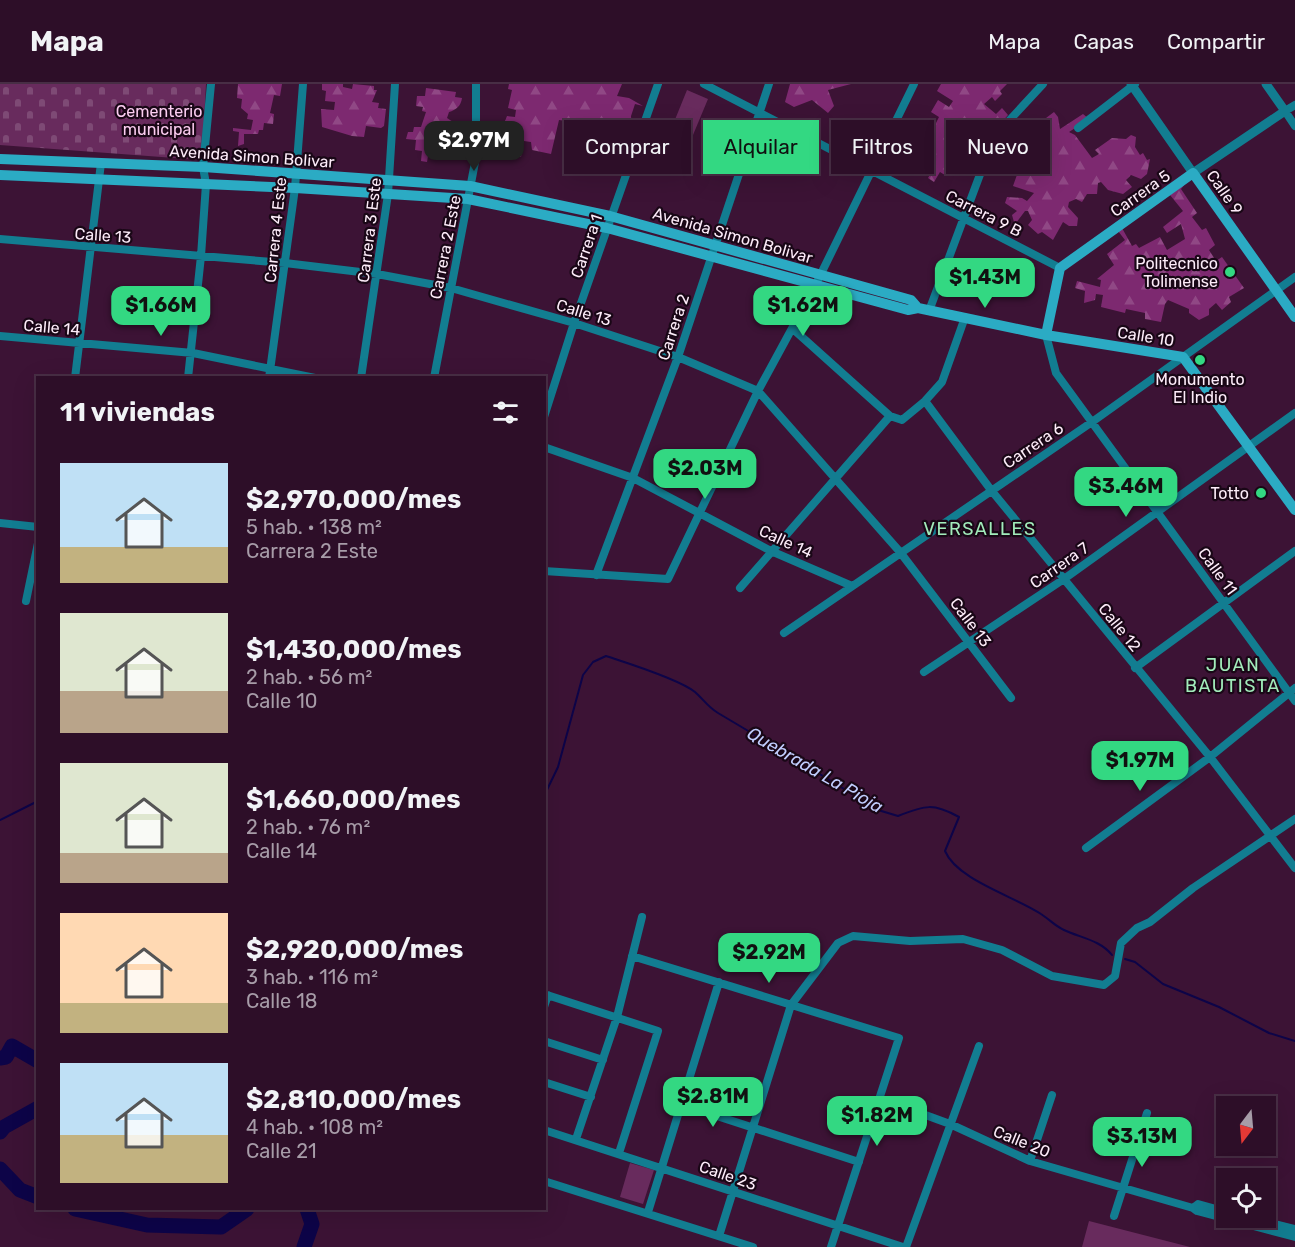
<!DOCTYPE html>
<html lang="es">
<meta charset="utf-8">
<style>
:root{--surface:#2d0e28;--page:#391c34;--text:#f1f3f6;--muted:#a79ca8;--line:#482e45;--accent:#33d882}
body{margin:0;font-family:Rubik,sans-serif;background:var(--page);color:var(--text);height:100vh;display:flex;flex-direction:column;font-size:22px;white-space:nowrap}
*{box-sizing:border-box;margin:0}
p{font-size:20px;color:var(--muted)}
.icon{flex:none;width:33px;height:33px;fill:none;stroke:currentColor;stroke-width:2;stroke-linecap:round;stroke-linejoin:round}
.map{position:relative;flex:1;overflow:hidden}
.details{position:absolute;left:36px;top:292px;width:510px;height:834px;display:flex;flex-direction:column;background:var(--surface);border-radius:0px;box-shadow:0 6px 24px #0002,0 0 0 2px var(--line)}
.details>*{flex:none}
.banner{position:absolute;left:564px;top:36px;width:570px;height:54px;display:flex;gap:12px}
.needle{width:39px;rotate:196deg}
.buttons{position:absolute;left:1216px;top:1012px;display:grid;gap:12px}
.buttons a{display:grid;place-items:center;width:60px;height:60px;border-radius:0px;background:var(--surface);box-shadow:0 6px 24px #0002,0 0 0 2px var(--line);font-size:30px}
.price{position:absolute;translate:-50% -51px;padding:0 14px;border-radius:12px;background:var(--accent);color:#111;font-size:20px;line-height:39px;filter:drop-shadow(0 2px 3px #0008)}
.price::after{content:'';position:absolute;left:50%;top:36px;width:18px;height:14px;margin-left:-9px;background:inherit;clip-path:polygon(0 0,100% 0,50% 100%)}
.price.current{background:#222;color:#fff}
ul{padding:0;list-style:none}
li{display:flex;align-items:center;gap:18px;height:150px;padding:0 24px}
li span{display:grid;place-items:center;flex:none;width:168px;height:120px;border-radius:0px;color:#555}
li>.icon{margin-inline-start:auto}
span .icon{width:72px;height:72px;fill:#fffc;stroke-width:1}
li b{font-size:26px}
h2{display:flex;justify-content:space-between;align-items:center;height:72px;padding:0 24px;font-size:26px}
.pill{padding:0 21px;border-radius:0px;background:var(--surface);box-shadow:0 6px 24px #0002,0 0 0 2px var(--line);font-size:21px;line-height:54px}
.pill.current{background:var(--accent);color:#111}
header{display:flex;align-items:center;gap:36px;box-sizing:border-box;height:84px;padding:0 30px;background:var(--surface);border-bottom:2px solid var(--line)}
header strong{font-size:28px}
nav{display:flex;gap:33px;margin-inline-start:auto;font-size:21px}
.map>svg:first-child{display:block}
.forest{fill:url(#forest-firs)}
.cemetery{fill:url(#cemetery-stones)}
.pitch{fill:#682b5d}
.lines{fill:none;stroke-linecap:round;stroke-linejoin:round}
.stream{stroke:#0d0448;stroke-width:2}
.river{stroke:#0d0448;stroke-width:15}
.minor{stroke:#127d91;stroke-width:8}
.tertiary{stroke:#127d91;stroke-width:9}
.secondary{stroke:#2babc4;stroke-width:10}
.poi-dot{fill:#33d882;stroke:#190716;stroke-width:2}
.labels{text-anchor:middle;stroke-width:4.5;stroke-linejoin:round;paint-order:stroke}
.park-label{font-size:16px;fill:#fccdf1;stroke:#190716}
.street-label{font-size:16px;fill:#fdecf9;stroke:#190716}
.poi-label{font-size:16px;fill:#fdecf9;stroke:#190716;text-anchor:end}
.neighbourhood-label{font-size:18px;letter-spacing:1.5px;fill:#a2ecbb;stroke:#190716}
.water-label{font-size:18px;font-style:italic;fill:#c1cdfe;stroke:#190716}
</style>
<header>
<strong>Mapa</strong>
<nav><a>Mapa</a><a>Capas</a><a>Compartir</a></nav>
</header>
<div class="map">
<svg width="1295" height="1163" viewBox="0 0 1295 1163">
<defs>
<pattern id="forest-firs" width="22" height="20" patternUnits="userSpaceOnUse" patternTransform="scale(1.5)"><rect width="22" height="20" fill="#7d2970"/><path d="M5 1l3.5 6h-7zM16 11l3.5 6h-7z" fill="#904885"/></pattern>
<pattern id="cemetery-stones" width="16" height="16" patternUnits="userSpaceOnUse" patternTransform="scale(1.5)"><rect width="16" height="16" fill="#682b5d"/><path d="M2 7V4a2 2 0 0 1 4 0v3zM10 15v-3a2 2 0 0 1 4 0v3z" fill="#7e4a75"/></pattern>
</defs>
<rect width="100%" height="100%" fill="#3c1335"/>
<path class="forest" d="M 238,0 L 282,0 L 280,12 L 274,11 L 270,29 L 274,30 L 273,40 L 264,39 L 263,46 L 259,46 L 258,50 L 244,50 L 244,60 L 238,62 L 239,48 L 233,47 L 233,44 L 251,46 L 253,36 L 247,35 L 248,30 L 241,24 L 242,15 L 237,14 Z
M 322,0 L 343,0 L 343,3 L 352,5 L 353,0 L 374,2 L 374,6 L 377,6 L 372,18 L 379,19 L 378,24 L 386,25 L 384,42 L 381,44 L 366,42 L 364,53 L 352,52 L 322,43 L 321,25 L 334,26 L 335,18 L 325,17 L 326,7 L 322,6 Z
M 509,0 L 622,0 L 617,12 L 629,14 L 643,22 L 635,20 L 631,32 L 632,48 L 618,44 L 614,55 L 609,54 L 606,64 L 595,61 L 597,53 L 591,52 L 581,82 L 577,81 L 578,75 L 567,72 L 564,66 L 567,37 L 559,36 L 551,70 L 532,66 L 531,58 L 524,57 L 521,73 L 504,69 L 510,47 L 502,45 L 507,32 L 515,33 L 516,26 L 508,24 L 512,6 L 508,5 Z
M 790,0 L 851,0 L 828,6 L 834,22 L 828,29 L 812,16 L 794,23 L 785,18 Z
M 941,0 L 1007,0 L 1000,7 L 1002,10 L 995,17 L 992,13 L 984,20 L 996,30 L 1002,24 L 1008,31 L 991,50 L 990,46 L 977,42 L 975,47 L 981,49 L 977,64 L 964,60 L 961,68 L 981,75 L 977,82 L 965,77 L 963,82 L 955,79 L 945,91 L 940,88 L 934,98 L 928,94 L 934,84 L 924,78 L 926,73 L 918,69 L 908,85 L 895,78 L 898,72 L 902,74 L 907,65 L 895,57 L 902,40 L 921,51 L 928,41 L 934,43 L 939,33 L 931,28 L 938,16 L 949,23 L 953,17 L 937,7 Z
M 426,4 L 456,8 L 455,13 L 462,14 C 461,22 456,26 449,28 L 447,34 L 453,38 L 466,40 L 461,53 L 435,49 L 431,54 L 427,78 L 421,77 L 422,67 L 415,66 L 416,56 L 406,55 L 408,48 L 413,48 L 414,43 L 421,43 L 426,28 L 422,27 L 423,23 L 416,22 L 417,12 L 425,12 Z
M 1054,28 L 1058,33 L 1060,45 L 1083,30 L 1089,35 L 1069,48 L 1075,51 L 1092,74 L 1099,70 L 1095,66 L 1112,54 L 1126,55 L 1131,51 L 1136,53 L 1135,63 L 1140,71 L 1143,69 L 1147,76 L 1150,75 L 1147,90 L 1141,95 L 1131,91 L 1126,96 L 1132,103 L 1123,110 L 1108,106 L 1101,98 L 1098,99 L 1097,110 L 1087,110 L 1082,118 L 1076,115 L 1069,118 L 1068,123 L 1078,134 L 1077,142 L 1069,142 L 1063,138 L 1053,156 L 1042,148 L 1038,150 L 1028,141 L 1032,136 L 1028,127 L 1025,127 L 1016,139 L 1014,138 L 1012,131 L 1017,127 L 1005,119 L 1007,113 L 1022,114 L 1027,117 L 1034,109 L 1013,102 L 1018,88 L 1009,79 L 1012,69 L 1001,65 L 996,59 L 1004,51 L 1011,50 L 1016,42 L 1029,37 L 1033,39 L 1038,35 L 1042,37 Z
M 1185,100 L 1181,105 L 1197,129 L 1192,133 L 1202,146 L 1206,144 L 1215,161 L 1209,166 L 1216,177 L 1222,173 L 1244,204 L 1229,213 L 1231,218 L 1222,226 L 1216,219 L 1209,225 L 1209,231 L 1199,236 L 1189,229 L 1189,225 L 1168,216 L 1165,220 L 1161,238 L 1145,235 L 1145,229 L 1126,225 L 1125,229 L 1101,223 L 1103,211 L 1096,210 L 1095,216 L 1084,219 L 1085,207 L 1075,204 L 1077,197 L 1100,203 L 1101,196 L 1097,195 L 1114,181 L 1107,170 L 1125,156 L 1118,147 L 1122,144 L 1132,162 L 1136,160 L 1139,164 L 1160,153 L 1167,166 L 1185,155 L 1181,140 L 1167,149 L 1163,143 L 1183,127 L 1170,111 Z"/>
<path class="cemetery" d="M 0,0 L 206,0 L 202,76 L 0,61 Z"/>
<path class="pitch" d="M 687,6 L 708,15 L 693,51 L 672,43 Z
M 630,1079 L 654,1086 L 643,1120 L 620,1113 Z
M 1089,1137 L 1190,1163 L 1082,1163 Z"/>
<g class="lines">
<path class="stream" d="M 544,712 L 558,683 L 583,591 L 593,578 L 606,572 C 627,579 679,595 695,608 C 703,615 708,623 718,629 C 772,661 825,693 878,726 L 898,732 C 926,721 933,719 959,733 L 945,767 C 957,796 1016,813 1041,830 C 1049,835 1055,842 1064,846 C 1081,854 1100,856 1112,871
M 0,736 L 38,717
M 1125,875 L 1135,878 L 1163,900 L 1219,923 L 1269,949 L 1295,957"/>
<path class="river" d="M 0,974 L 6,973 L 12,962 L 38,977
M 0,1048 L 4,1043 L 38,1024
M 0,1085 L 20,1106 L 38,1113
M 75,1125 L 147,1141 L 221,1143 L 247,1125
M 304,1163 L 312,1140 L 307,1125"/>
<path class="minor" d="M 704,0 L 1060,184
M 1295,21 L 1285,27 L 1295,42
M 1078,44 L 1135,0
M 0,155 L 285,179 L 377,190 L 451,204 L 574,239 L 678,273 L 758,307 L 900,468 L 1011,614
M 929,227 L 994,53 L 1043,0
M 793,245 L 890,332 L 902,336 L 925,317 L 942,298 L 964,236
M 1046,251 L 1056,289 L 1295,617
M 0,252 L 193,269 L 315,294
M 75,294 L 101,79
M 188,294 L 201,172 L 206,100 L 203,83 L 211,0
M 269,294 L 295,104 L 303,0
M 361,294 L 388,110 L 395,0
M 434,294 L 476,73 L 476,0
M 925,317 L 991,406 L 1210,673 L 1295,784
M 544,333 L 574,239 L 658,0
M 544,363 L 633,394 L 771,467 L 852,502
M 0,439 L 38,443
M 544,487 L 668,495 L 758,307 L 815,202 L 914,0
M 596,491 L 678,273 L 769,0
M 740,504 L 890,332
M 26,517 L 38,459
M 784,549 L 1092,338 L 1295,193
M 1135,584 L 1295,467
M 924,588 L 1064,495 L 1295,329
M 1086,764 L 1210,673 L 1295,604
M 632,872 L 899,954 L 831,1163
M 544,910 L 658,947 L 619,1069
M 544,923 L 548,911
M 544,957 L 603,976
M 544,998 L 591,1013
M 879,1014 L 950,1040 L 1030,1077 L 1193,1124 L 1197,1127 L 1295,1153
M 680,1020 L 859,1078
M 544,1046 L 903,1163
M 576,1055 L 617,933 L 642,833
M 1030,1077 L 1052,1011
M 544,1097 L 753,1163
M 1193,1124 L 1198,1120 L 1227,1128
M 648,1128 L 719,898
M 1114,1132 L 1147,1029
M 1251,1134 L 1295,1145
M 719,1152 L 791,921 L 838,859 L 853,852 L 910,857 L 963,855 L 1002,866 L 1052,892 L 1104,901 L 1115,892 L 1121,859 L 1137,844 L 1150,838 L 1193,804 L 1295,735
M 906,1163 L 979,962"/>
<path class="tertiary" d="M 1131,0 L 1193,89 L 1285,27 L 1266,0"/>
<path class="secondary" d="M 0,75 L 203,83 L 470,102 L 610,132 L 911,216 L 918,224
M 0,91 L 295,104 L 468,115 L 607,144 L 908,226 L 918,224 L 1046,251 L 1183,273 L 1295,426
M 1046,251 L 1060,184 L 1193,89 L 1295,233"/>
</g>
<g class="poi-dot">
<circle cx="1230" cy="188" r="6"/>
<circle cx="1200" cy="276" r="6"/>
<circle cx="1261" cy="409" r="6"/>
</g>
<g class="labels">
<g class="park-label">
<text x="159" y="33">Cementerio<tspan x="159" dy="18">municipal</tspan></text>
</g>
<g class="street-label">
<text transform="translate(252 72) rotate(4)" y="6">Avenida Simon Bolivar</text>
<text transform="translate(1225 108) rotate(55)" y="6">Calle 9</text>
<text transform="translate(1140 109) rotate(-35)" y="6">Carrera 5</text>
<text transform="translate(984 129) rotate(27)" y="6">Carrera 9 B</text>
<text transform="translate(275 146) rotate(-84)" y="6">Carrera 4 Este</text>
<text transform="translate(369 146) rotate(-83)" y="6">Carrera 3 Este</text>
<text transform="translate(103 151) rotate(4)" y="6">Calle 13</text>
<text transform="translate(733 151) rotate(16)" y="6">Avenida Simon Bolivar</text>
<text transform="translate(586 162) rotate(-71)" y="6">Carrera 1</text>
<text transform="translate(445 163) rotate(-79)" y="6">Carrera 2 Este</text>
<text transform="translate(584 228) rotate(17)" y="6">Calle 13</text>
<text transform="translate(52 243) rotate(5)" y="6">Calle 14</text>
<text transform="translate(673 243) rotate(-72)" y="6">Carrera 2</text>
<text transform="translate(1146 252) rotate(9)" y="6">Calle 10</text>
<text transform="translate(1033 361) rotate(-34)" y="6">Carrera 6</text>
<text transform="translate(786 457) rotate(25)" y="6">Calle 14</text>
<text transform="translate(1059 481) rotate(-35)" y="6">Carrera 7</text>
<text transform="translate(1218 487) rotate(54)" y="6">Calle 11</text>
<text transform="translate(971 538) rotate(53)" y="6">Calle 13</text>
<text transform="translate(1120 543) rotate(51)" y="6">Calle 12</text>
<text transform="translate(1022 1057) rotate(22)" y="6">Calle 20</text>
<text transform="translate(728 1091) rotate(19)" y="6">Calle 23</text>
</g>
<g class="poi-label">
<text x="1218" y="185">Politecnico<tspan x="1218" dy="18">Tolimense</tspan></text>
<text x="1200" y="301" text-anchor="middle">Monumento<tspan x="1200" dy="18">El Indio</tspan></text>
<text x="1249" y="415">Totto</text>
</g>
<g class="neighbourhood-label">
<text x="980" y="451">VERSALLES</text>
<text x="1233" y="587">JUAN<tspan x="1233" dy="21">BAUTISTA</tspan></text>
</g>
<g class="water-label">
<text transform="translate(815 686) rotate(30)" y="6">Quebrada La Pioja</text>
</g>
</g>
</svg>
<div class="buttons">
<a><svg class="needle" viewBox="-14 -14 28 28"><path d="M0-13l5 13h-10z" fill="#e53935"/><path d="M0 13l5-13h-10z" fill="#a79ca8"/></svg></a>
<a><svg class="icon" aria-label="locate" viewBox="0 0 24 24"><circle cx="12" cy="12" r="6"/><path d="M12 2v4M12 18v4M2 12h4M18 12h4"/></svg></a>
</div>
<b class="price current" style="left:474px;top:88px">$2.97M</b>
<b class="price" style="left:985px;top:225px">$1.43M</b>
<b class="price" style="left:161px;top:253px">$1.66M</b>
<b class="price" style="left:803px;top:253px">$1.62M</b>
<b class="price" style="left:705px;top:416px">$2.03M</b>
<b class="price" style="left:1126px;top:434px">$3.46M</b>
<b class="price" style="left:1140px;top:708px">$1.97M</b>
<b class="price" style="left:769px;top:900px">$2.92M</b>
<b class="price" style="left:713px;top:1044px">$2.81M</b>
<b class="price" style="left:877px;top:1063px">$1.82M</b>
<b class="price" style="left:1142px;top:1084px">$3.13M</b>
<div class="banner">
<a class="pill">Comprar</a>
<a class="pill current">Alquilar</a>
<a class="pill">Filtros</a>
<a class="pill">Nuevo</a>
</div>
<section class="details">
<h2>11 viviendas<svg class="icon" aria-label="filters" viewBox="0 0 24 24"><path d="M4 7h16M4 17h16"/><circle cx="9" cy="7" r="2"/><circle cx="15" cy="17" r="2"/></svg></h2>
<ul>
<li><span style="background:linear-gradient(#bfe0f5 70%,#c2b280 0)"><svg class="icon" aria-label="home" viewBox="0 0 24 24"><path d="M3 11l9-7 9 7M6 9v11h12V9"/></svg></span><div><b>$2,970,000/mes</b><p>5 hab. · 138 m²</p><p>Carrera 2 Este</p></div></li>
<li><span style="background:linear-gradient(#dfe7d0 65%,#b9a48a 0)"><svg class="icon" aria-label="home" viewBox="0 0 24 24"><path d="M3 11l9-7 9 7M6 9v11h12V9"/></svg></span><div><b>$1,430,000/mes</b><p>2 hab. · 56 m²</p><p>Calle 10</p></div></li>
<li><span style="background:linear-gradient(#dfe7d0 75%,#b9a48a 0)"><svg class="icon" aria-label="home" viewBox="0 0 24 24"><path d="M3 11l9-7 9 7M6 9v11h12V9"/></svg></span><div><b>$1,660,000/mes</b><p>2 hab. · 76 m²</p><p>Calle 14</p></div></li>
<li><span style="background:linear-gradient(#ffd9b3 75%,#c2b280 0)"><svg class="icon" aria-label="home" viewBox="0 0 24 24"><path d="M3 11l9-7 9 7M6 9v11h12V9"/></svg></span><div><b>$2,920,000/mes</b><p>3 hab. · 116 m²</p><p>Calle 18</p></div></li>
<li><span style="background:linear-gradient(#bfe0f5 60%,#c2b280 0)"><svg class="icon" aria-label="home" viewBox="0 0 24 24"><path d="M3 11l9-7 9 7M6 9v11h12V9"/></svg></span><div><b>$2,810,000/mes</b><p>4 hab. · 108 m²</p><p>Calle 21</p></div></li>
</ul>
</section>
</div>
